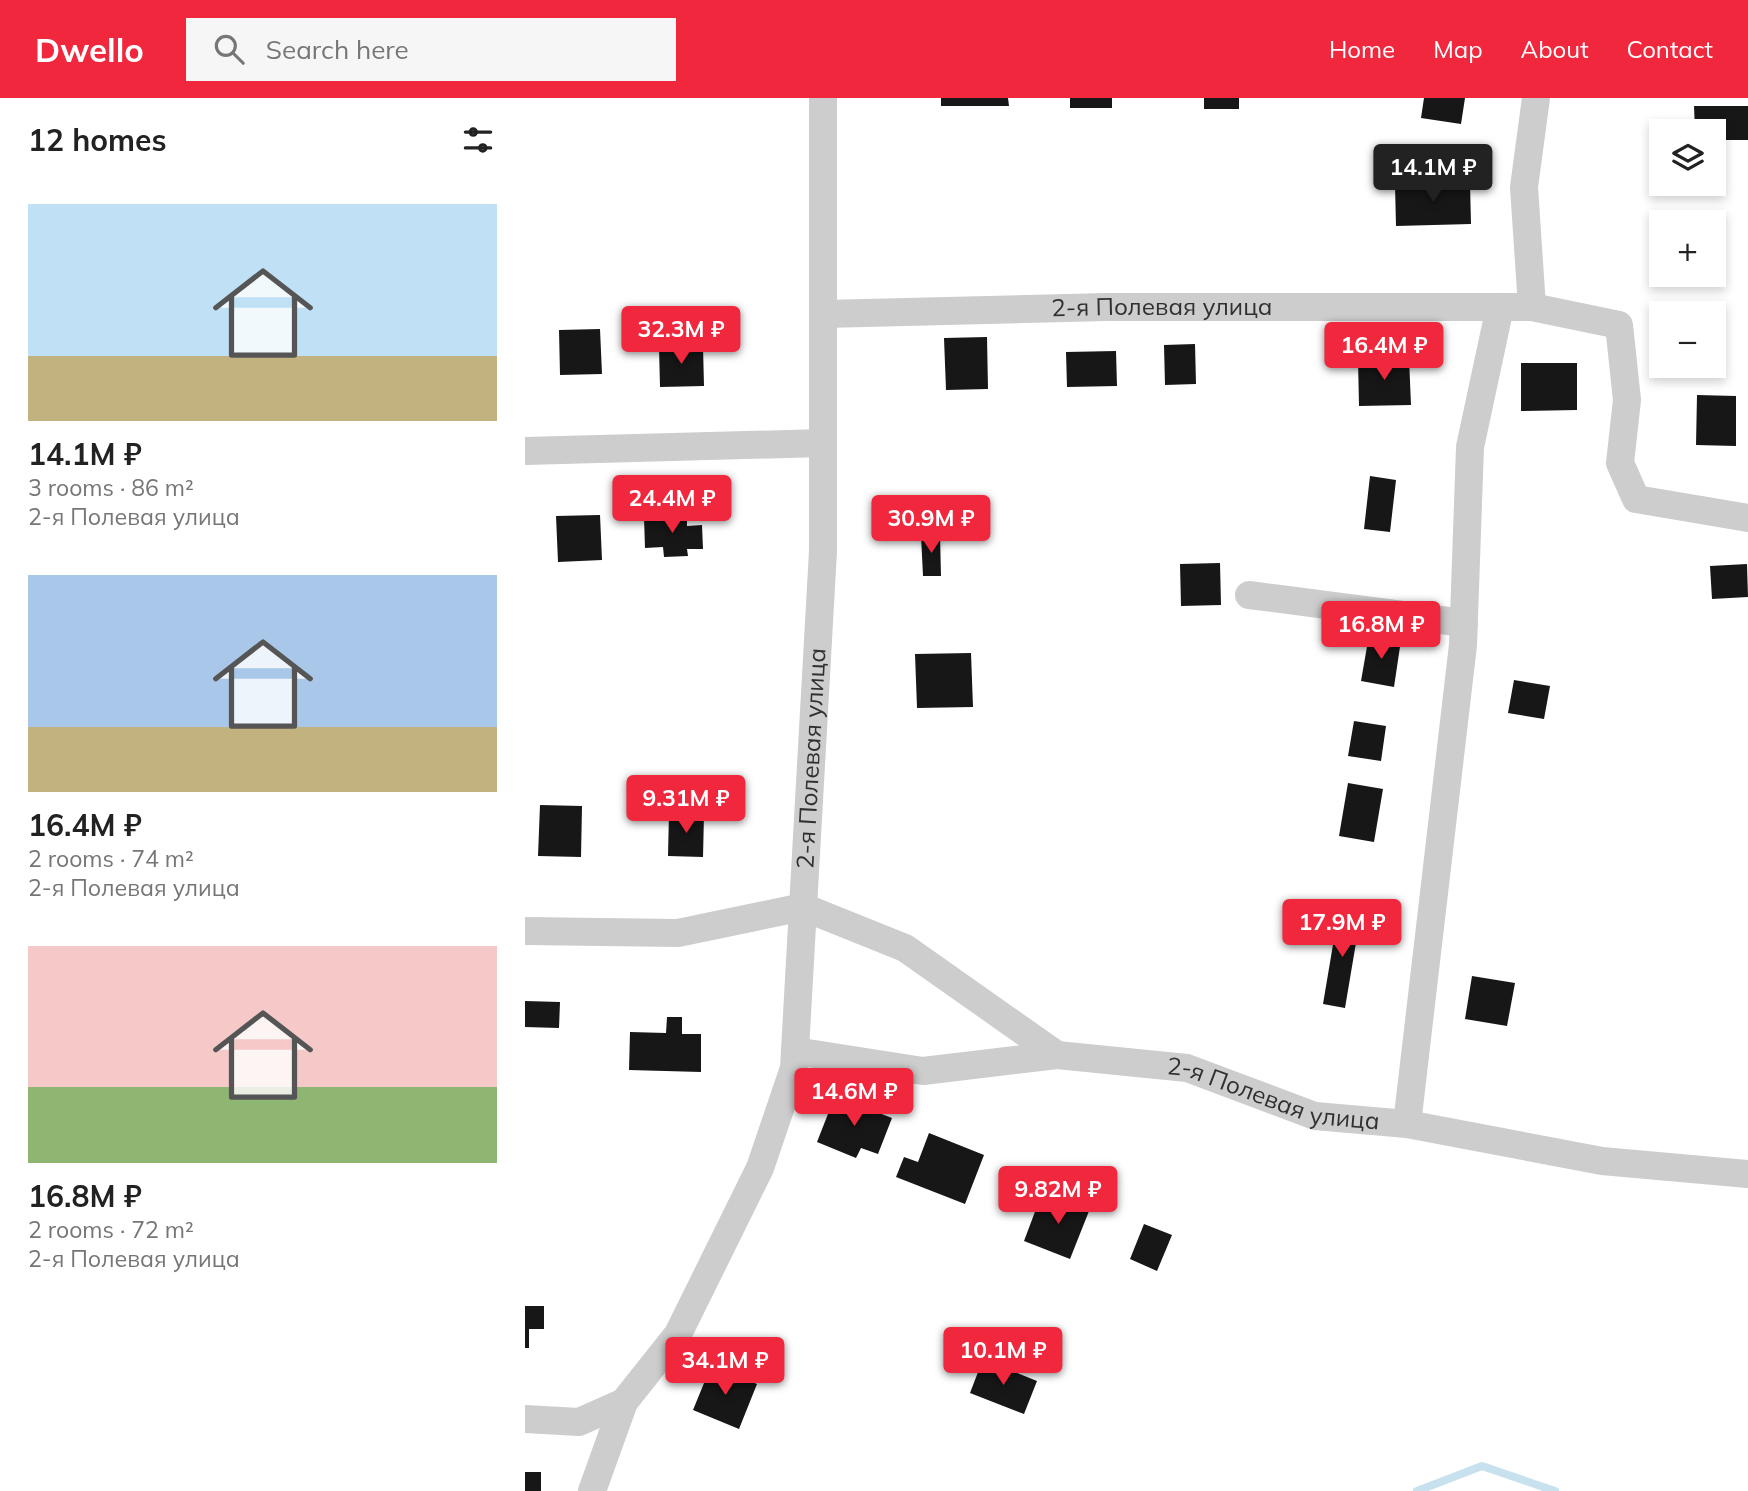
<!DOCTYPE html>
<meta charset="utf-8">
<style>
:root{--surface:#fff;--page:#f6f6f6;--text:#222;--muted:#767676;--accent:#f1283d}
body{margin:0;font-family:Mulish,sans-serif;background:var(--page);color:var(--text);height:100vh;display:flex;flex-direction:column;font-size:26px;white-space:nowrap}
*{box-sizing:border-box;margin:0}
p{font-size:23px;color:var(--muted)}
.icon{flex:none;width:38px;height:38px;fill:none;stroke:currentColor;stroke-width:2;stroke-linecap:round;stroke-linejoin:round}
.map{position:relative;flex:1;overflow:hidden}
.side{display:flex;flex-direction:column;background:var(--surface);width:525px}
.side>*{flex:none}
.controls{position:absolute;left:1124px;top:21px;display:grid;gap:14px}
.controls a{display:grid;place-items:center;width:77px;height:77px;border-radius:0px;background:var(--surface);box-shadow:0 4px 10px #0003;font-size:35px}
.price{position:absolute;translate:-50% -60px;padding:0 16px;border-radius:7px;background:var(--accent);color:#fff;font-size:23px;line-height:46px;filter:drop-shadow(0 2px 4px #0008)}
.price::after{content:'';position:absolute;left:50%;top:42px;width:21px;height:16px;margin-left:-10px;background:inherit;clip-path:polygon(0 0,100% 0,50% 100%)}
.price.current{background:#222;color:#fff}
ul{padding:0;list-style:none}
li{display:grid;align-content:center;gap:14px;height:371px;padding:0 28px}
li span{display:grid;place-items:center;height:217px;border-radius:0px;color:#555}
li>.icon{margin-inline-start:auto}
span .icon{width:126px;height:126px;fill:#fffc;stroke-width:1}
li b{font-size:30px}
h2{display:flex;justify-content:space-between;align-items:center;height:84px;padding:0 28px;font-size:30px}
header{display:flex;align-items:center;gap:42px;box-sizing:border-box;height:98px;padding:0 35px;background:var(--accent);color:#fff}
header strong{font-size:33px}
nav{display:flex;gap:38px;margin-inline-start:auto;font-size:24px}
.search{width:490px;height:63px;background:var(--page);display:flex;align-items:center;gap:18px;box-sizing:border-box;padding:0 24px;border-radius:0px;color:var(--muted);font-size:26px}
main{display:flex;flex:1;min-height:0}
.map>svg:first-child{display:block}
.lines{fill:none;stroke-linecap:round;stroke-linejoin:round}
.stream{stroke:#c8e1ee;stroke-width:8}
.building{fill:#171717}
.street{stroke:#cdcdcd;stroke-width:28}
.labels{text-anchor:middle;stroke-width:7;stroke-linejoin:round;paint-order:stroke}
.street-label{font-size:24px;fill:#303030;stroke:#fff}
</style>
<header>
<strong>Dwello</strong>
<div class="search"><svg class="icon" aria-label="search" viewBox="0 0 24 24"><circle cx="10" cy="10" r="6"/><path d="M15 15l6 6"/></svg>Search here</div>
<nav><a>Home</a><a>Map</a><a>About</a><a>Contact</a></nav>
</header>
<main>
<section class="side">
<h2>12 homes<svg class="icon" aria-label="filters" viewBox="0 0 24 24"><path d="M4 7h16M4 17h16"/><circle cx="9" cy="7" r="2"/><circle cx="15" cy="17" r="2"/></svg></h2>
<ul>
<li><span style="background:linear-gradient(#bfe0f5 70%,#c2b280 0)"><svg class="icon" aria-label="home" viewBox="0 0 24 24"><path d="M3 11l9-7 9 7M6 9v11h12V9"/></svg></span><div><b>14.1M ₽</b><p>3 rooms · 86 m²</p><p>2-я Полевая улица</p></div></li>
<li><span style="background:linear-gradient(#a9c7e8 70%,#c2b280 0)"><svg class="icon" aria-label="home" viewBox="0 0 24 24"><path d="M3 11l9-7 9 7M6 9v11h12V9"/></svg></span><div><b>16.4M ₽</b><p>2 rooms · 74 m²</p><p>2-я Полевая улица</p></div></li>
<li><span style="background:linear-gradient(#f6c9c9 65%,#8fb573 0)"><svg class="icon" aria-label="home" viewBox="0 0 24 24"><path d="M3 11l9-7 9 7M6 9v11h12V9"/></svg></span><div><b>16.8M ₽</b><p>2 rooms · 72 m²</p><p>2-я Полевая улица</p></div></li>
</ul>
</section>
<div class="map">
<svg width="1223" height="1393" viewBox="0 0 1223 1393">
<rect width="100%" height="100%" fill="#fff"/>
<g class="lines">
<path class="stream" d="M 892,1393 L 957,1368 L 1030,1393"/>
</g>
<path class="building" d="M 416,0 L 483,0 L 484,8 L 416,8 Z
M 545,0 L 587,0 L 587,10 L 545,10 Z
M 679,0 L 714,0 L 714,11 L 679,11 Z
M 899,0 L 940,0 L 936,26 L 896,20 Z
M 1169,8 L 1223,8 L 1223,42 L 1188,42 L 1188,33 L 1170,33 Z
M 945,85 L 946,126 L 871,128 L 870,87 Z
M 75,231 L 77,276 L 35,277 L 34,232 Z
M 462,239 L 463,291 L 421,292 L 419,240 Z
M 670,246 L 671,286 L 640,287 L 639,247 Z
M 178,248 L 179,288 L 135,289 L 134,249 Z
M 591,253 L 592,288 L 542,289 L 541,254 Z
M 884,260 L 886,307 L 834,308 L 833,261 Z
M 996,265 L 1052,265 L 1052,312 L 996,313 Z
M 1172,297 L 1211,298 L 1211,348 L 1171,347 Z
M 845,378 L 871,382 L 865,434 L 839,431 Z
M 75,417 L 77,462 L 33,464 L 31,418 Z
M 162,418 L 162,428 L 177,427 L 178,451 L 162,451 L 163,458 L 139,459 L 138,449 L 120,450 L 119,419 Z
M 396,437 L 415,437 L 416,478 L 398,478 Z
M 695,465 L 696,507 L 656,508 L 655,466 Z
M 1222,466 L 1223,499 L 1187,501 L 1185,468 Z
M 844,537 L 876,542 L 869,589 L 836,583 Z
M 446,555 L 448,609 L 392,610 L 390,556 Z
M 989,582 L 1025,588 L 1019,621 L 983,615 Z
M 829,623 L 861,628 L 856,663 L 823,658 Z
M 823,685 L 858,691 L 849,744 L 814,738 Z
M 15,707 L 57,708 L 56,759 L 13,758 Z
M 144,715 L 179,716 L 178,759 L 143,758 Z
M 814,811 L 836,815 L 820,910 L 798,906 Z
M 947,878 L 990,885 L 982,928 L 940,921 Z
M 0,903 L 35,904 L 34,930 L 0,929 Z
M 142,919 L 157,919 L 157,936 L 176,936 L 176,974 L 104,972 L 105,934 L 141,935 Z
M 310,998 L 367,1020 L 353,1056 L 336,1050 L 331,1060 L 292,1044 Z
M 404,1035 L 459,1057 L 440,1106 L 371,1079 L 379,1059 L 393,1064 Z
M 524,1098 L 545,1106 L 547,1100 L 566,1108 L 545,1161 L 499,1143 L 514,1103 L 521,1106 Z
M 619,1126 L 647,1137 L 632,1173 L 605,1161 Z
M 0,1208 L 19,1208 L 19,1231 L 4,1231 L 4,1250 L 0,1250 Z
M 458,1261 L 512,1283 L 499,1316 L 445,1295 Z
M 186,1268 L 232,1286 L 214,1331 L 168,1312 Z
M 0,1374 L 16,1374 L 16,1393 L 0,1393 Z"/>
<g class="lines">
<g class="street">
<path d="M 1007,209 L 999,89 L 1011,0"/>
<path id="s1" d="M 299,216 L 582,209 L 1007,209 L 1094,227 L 1102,302 L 1095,365 L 1111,401 L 1223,420"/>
<path d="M 0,353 L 298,345"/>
<path d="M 724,497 L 939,525"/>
<path d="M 0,833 L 153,835 L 278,809 L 380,850 L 532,957"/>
<path id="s2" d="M 270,953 L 398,973 L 532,957 L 662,970 L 790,1018 L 882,1026 L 1077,1063 L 1223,1076"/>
<path d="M 882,1026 L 938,547 L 945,349 L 975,209"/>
<path id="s3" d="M 0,1321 L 54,1324 L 99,1304 L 153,1236 L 235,1070 L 269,970 L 298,453 L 298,0"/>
<path d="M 67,1393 L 99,1304"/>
</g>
</g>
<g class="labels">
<g class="street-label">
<text dy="8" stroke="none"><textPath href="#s1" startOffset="338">2-я Полевая улица</textPath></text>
<text dy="8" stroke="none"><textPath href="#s3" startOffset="791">2-я Полевая улица</textPath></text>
<text dy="8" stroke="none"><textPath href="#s2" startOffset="486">2-я Полевая улица</textPath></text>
</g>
</g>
</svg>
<div class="controls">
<a><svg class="icon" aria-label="layers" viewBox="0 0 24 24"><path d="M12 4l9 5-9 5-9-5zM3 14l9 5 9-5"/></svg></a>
<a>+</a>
<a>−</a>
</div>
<b class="price current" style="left:908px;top:106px">14.1M ₽</b>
<b class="price" style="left:156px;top:268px">32.3M ₽</b>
<b class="price" style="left:859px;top:284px">16.4M ₽</b>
<b class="price" style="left:147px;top:437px">24.4M ₽</b>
<b class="price" style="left:406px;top:457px">30.9M ₽</b>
<b class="price" style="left:856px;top:563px">16.8M ₽</b>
<b class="price" style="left:161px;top:737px">9.31M ₽</b>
<b class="price" style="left:817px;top:861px">17.9M ₽</b>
<b class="price" style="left:329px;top:1030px">14.6M ₽</b>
<b class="price" style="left:533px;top:1128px">9.82M ₽</b>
<b class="price" style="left:478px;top:1289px">10.1M ₽</b>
<b class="price" style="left:200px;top:1299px">34.1M ₽</b>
</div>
</main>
